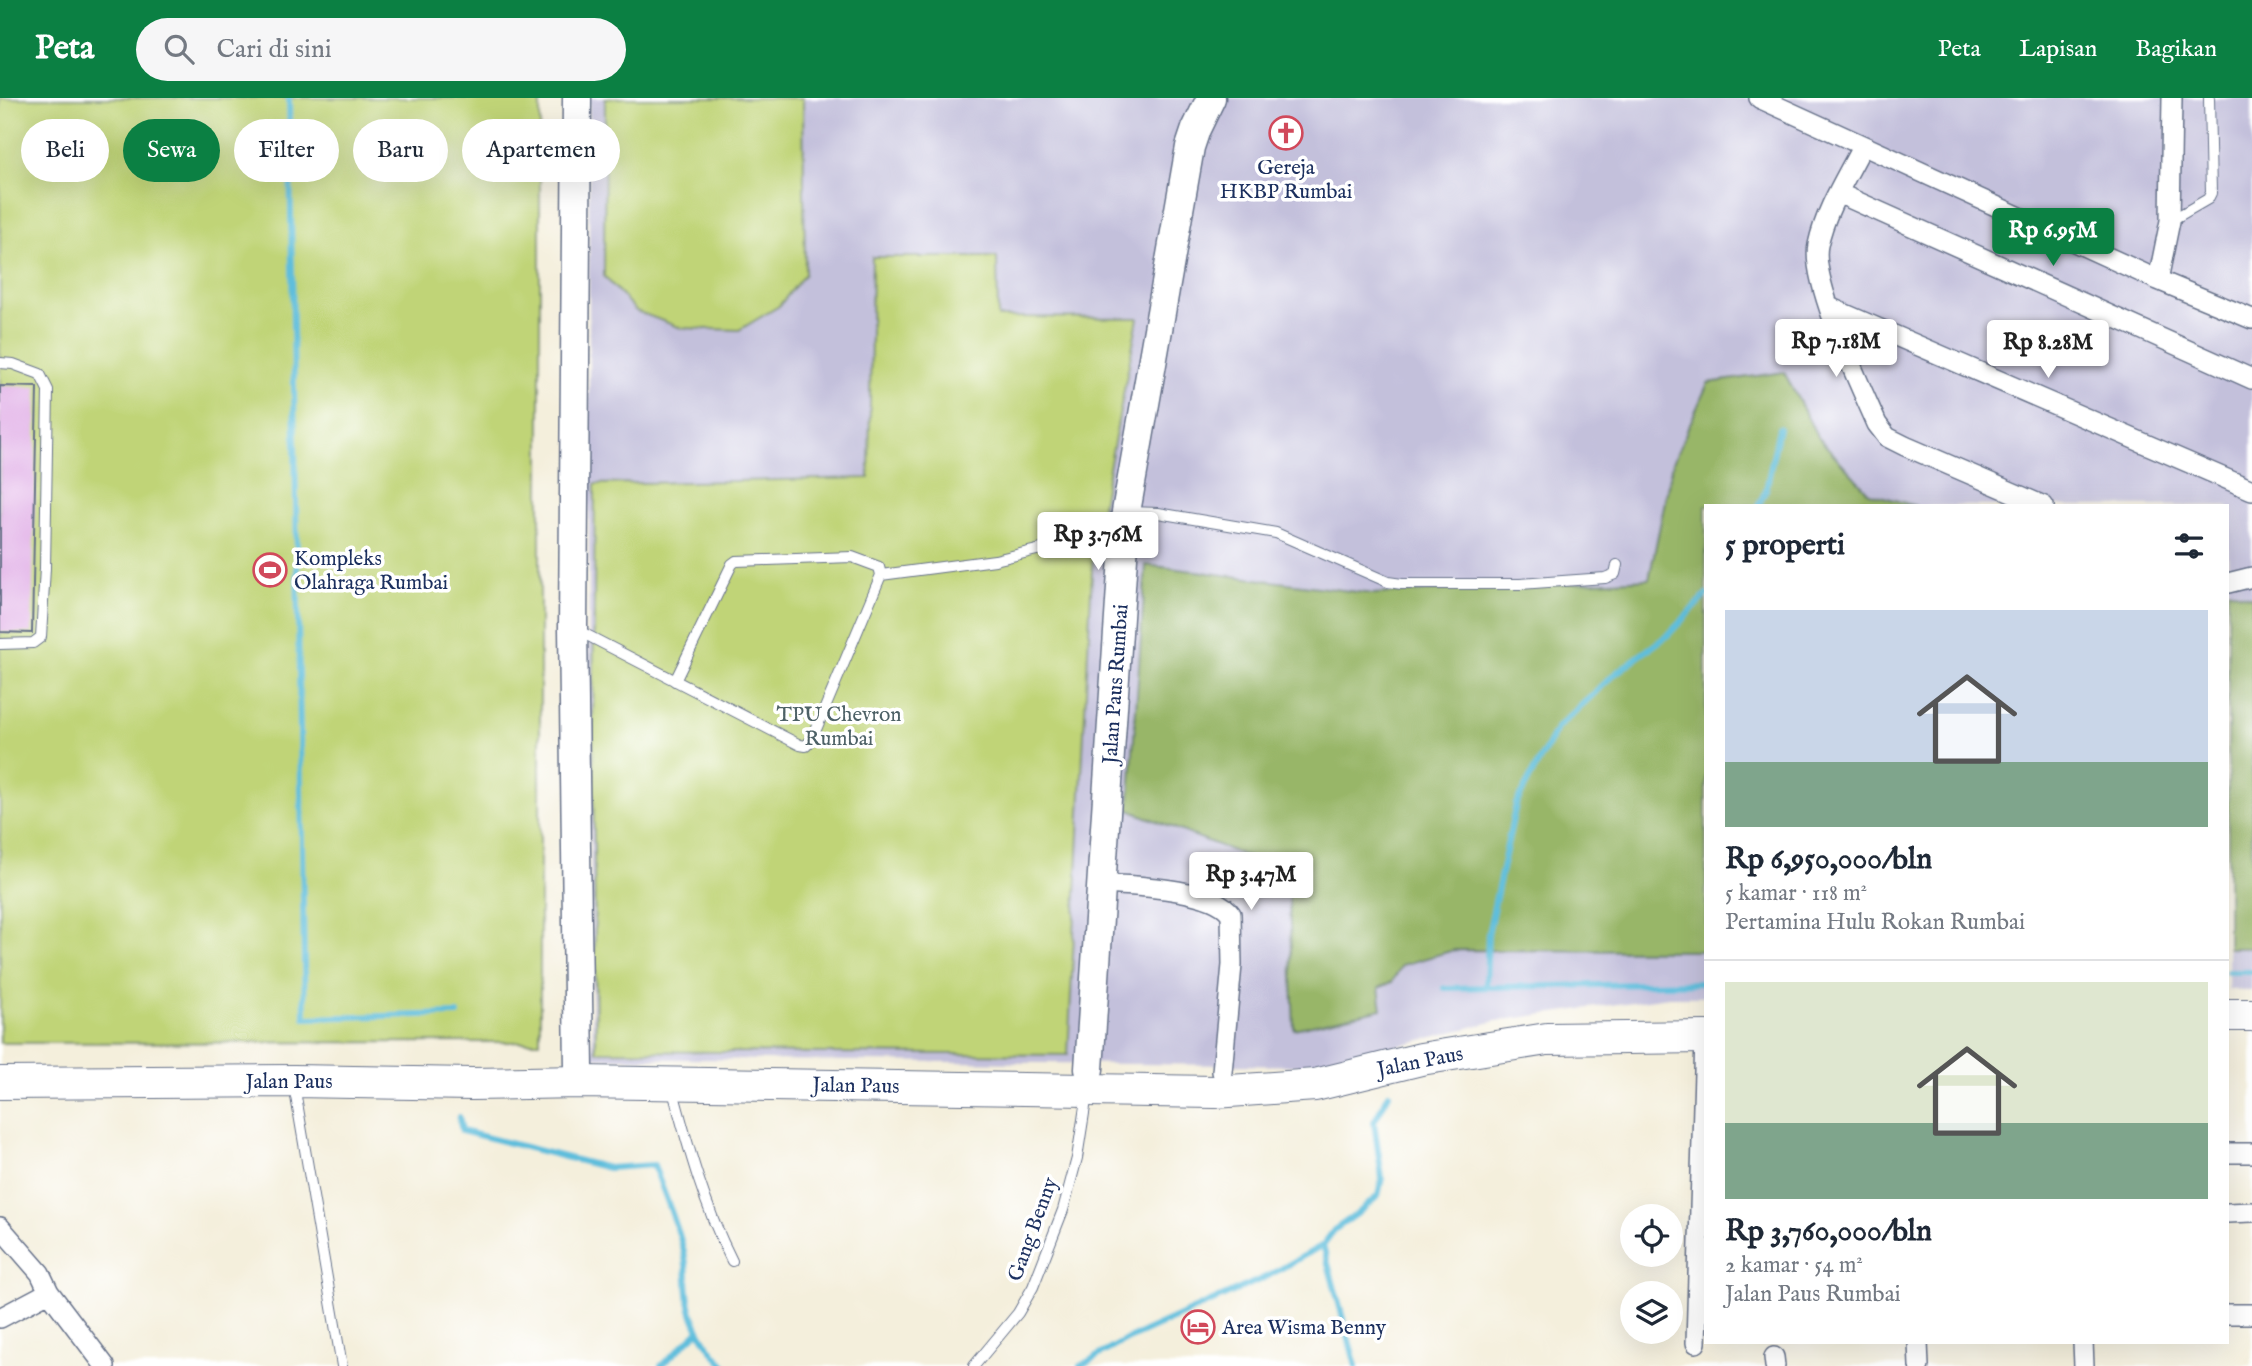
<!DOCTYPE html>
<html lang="id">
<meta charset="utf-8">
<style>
:root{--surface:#fff;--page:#f6f6f7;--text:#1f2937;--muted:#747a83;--line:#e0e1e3;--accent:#0b8043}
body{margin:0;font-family:"IM FELL English",serif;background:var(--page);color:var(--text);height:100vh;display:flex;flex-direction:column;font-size:26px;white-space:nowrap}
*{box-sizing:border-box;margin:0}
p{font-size:23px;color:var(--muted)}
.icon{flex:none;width:38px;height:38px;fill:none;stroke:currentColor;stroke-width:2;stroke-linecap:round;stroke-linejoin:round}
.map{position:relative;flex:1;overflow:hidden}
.sheet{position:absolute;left:1704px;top:406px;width:525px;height:840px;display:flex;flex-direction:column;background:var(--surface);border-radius:0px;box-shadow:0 7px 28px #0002}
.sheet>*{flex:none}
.hud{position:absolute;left:21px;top:21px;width:665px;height:63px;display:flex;gap:14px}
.buttons{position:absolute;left:1620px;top:1106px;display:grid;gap:14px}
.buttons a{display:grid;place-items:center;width:63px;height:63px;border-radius:50%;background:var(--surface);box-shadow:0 7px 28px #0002;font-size:35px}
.price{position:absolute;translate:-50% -60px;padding:0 16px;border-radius:7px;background:#fff;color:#222;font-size:23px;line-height:46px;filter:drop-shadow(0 2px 4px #0008)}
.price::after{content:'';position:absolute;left:50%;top:42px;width:21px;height:16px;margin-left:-10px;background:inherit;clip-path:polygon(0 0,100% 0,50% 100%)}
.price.current{background:var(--accent);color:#fff}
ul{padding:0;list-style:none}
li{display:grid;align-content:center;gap:14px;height:371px;padding:0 21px}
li+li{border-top:2px solid var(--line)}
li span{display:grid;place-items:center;height:217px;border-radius:0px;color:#555}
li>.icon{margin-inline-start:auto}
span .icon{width:126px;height:126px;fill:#fffc;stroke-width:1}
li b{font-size:30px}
h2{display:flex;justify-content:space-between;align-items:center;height:84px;padding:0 21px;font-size:30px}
.chip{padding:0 24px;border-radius:32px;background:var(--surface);box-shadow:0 7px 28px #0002;font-size:24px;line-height:63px}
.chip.current{background:var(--accent);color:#fff}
header{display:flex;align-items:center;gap:42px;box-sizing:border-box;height:98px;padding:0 35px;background:var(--accent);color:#fff}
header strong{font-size:33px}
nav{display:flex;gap:38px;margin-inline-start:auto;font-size:24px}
.search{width:490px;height:63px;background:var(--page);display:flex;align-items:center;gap:18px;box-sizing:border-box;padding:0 24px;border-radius:38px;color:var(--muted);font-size:26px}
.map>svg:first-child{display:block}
.industrial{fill:#c3c0db}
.green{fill:#c0d477;stroke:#6e826a;stroke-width:2}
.forest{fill:#98b668;stroke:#5a7263;stroke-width:2}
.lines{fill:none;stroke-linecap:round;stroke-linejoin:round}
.stream{stroke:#5ebedc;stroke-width:6}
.building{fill:#e0ade6}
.lane-casing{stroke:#67728a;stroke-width:12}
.street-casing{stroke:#67728a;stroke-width:22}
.secondary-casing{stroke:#67728a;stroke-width:31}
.primary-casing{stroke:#67728a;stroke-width:34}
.lane{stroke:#fff;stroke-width:10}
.street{stroke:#fff;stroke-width:19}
.secondary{stroke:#fff;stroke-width:28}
.primary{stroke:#fff;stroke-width:32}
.labels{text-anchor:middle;stroke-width:7;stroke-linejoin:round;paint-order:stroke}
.poi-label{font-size:21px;fill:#1b2f5e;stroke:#fff;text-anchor:start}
.street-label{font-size:21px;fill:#1b2f5e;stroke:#fff}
.park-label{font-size:21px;fill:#4d6166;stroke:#fff}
</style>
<header>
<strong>Peta</strong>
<div class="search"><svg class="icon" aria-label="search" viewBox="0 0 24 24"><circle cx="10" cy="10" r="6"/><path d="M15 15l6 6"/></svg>Cari di sini</div>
<nav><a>Peta</a><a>Lapisan</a><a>Bagikan</a></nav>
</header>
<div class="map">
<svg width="2252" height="1268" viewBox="0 0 2252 1268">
<rect width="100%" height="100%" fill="#fff"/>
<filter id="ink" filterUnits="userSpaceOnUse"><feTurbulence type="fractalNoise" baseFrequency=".0143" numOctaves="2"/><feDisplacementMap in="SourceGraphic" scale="14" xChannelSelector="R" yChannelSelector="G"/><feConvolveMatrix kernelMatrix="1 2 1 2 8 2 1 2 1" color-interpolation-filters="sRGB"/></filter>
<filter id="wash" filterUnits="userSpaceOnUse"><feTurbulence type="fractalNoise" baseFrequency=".00686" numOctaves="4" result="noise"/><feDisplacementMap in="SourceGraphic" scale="28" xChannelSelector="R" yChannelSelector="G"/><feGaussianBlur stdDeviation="1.57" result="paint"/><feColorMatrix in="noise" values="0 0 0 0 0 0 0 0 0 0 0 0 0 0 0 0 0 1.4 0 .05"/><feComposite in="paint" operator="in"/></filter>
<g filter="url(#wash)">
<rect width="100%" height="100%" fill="#f4efdc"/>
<path class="industrial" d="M 589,0 L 2252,0 L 2252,892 L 2228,892 L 2228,408 L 1706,408 L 1706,899 L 1669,899 L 1496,923 L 1318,968 L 593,960 L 589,625 Z"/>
<path class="green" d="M 0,0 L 540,0 L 540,944 L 0,945 Z
M 605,0 L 803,0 L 805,176 L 779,208 L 739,232 L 681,230 L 636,213 L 604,178 Z
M 872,159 L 997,159 L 998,219 L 1138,220 L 1093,453 L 1068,957 L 596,953 L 593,635 L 595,386 L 869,380 Z"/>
<path class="forest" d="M 1784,274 L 1817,338 L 1869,395 L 1916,408 L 1706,408 L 1706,853 L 1454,852 L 1402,867 L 1392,884 L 1379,890 L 1382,911 L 1294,931 L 1288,775 L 1129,712 L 1146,467 L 1373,496 L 1649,481 L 1673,364 L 1708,285 Z
M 2228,492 L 2252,499 L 2252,850 L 2228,850 Z"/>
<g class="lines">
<path class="stream" d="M 289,0 L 305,920 L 458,916
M 1758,408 L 1766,392 L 1779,330
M 2228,874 L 2252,874
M 1486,889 L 1488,836 L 1516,706 L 1557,630 L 1616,575 L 1668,537 L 1706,497
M 1445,890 L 1706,885
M 459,1019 L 462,1033 L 608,1070 L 654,1067 C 664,1097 677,1124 684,1154 C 688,1170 686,1187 689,1203 C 694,1228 708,1250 725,1268
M 1323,1147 L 1356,1268
M 661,1268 L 699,1232
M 1080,1268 L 1124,1243 L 1268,1178 L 1323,1147 L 1334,1132 L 1357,1116 L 1378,1098 L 1382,1080 L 1374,1024 L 1389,996"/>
</g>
<g id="blocks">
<path class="building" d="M 0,288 L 37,289 L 32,535 L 0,534 Z"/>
</g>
</g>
<g filter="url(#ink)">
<use href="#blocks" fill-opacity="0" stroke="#67728a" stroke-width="2"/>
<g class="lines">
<defs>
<path id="lane" d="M 2170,123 L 2208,101 L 2211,95 L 2209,0
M 0,265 L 13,266 L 40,276 L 48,292 L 45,470 L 41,539 L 33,545 L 0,546
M 1130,414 L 1158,415 L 1276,435 L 1388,484 L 1402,486 L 1520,486 L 1605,480 L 1615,476 L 1617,467
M 881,477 L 995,462 L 1121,432
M 577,532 L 800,647 L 806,648 L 812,641 L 881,477 L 879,469 L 852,459 L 736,463 L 732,466 L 675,583
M 294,987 L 342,1268
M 672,989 C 688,1049 704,1108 732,1163
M 974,1268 L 1018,1215 L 1033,1189 L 1063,1112 L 1077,1060 L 1087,996"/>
<path id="street" d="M 1759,0 L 2158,182 L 2252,221
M 1862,49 C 1846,80 1825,113 1818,147 C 1810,183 1861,289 1877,326 L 1887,339 L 1905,348 L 2044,408
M 1838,95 L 2252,281
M 2158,182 L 2170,123 L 2172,0
M 1829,209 L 2252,392
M 2228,485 L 2252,479
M 1102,786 C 1133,788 1213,790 1231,816 L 1232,867 L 1222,974
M 2228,1055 L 2252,1055
M 2228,1115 L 2252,1114
M 0,1129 L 40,1175 L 49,1194 L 105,1268
M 2228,1216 L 2252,1216
M 0,1220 L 49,1194
M 1918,1244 L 1919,1268
M 2083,1244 L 2084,1268
M 1696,1245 L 1705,940
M 1774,1259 L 1775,1268"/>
<path id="secondary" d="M 577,0 L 573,530 L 579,971
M 1089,971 L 1126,414 L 1190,49 L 1196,31 L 1211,0"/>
<path id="primary" d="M 2228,917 L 2252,917
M 0,985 L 294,983 L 472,986 L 579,984 L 1215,994 L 1315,987 L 1421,961 L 1547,941 L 1706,939"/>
</defs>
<use href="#lane" class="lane-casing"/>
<use href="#street" class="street-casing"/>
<use href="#secondary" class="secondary-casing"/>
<use href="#primary" class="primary-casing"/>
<use href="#lane" class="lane"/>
<use href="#street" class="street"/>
<use href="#secondary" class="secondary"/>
<use href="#primary" class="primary"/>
</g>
</g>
<defs>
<symbol id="church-ring" viewBox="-11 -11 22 22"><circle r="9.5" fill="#fff" stroke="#d1495b" stroke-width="1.5"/><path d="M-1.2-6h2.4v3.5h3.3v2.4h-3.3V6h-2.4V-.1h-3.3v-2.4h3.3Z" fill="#d1495b"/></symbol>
<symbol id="stadium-ring" viewBox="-11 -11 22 22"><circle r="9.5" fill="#fff" stroke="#d1495b" stroke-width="1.5"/><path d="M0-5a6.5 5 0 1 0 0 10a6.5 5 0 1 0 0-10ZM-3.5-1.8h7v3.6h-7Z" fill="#d1495b"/></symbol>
<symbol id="hotel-ring" viewBox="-11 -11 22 22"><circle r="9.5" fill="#fff" stroke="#d1495b" stroke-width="1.5"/><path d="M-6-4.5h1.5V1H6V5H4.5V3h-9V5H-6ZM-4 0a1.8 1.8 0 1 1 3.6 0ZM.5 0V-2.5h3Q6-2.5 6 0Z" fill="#d1495b"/></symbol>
</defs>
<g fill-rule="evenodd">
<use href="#church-ring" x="1267" y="16" width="38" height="38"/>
<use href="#stadium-ring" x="251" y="453" width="38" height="38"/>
<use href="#hotel-ring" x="1179" y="1210" width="38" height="38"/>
</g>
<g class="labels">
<g class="poi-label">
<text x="1286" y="76" text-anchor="middle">Gereja<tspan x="1286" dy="24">HKBP Rumbai</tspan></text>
<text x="294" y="467">Kompleks<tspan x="294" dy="24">Olahraga Rumbai</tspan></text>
<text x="1222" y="1236">Area Wisma Benny</text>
</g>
<g class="street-label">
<text transform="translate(1115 586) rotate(-86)" y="7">Jalan Paus Rumbai</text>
<text transform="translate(1420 963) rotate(-11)" y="7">Jalan Paus</text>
<text x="289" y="990">Jalan Paus</text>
<text transform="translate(856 987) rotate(1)" y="7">Jalan Paus</text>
<text transform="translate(1032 1131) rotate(-70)" y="7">Gang Benny</text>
</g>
<g class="park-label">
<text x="839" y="623">TPU Chevron<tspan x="839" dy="24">Rumbai</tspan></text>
</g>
</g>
</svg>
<div class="buttons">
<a><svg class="icon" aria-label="locate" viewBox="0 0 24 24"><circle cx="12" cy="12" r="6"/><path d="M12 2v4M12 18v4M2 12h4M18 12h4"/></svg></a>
<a><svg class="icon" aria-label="layers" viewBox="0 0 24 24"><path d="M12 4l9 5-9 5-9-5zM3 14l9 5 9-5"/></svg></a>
</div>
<b class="price current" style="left:2053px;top:170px">Rp 6.95M</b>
<b class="price" style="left:1836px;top:281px">Rp 7.18M</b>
<b class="price" style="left:2048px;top:282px">Rp 8.28M</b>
<b class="price" style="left:1098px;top:474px">Rp 3.76M</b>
<b class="price" style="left:1251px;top:814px">Rp 3.47M</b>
<div class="hud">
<a class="chip">Beli</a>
<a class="chip current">Sewa</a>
<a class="chip">Filter</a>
<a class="chip">Baru</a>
<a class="chip">Apartemen</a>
</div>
<section class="sheet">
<h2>5 properti<svg class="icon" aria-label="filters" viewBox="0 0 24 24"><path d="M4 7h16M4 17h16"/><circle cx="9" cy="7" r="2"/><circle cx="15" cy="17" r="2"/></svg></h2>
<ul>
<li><span style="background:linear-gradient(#c9d6e8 70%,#7fa58c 0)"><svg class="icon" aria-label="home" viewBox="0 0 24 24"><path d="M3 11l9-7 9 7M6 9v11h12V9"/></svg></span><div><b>Rp 6,950,000/bln</b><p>5 kamar · 118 m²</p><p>Pertamina Hulu Rokan Rumbai</p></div></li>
<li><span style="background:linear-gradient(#dfe7d0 65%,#7fa58c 0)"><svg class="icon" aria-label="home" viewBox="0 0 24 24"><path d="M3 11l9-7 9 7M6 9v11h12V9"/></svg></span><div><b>Rp 3,760,000/bln</b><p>2 kamar · 54 m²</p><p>Jalan Paus Rumbai</p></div></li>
</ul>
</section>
</div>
